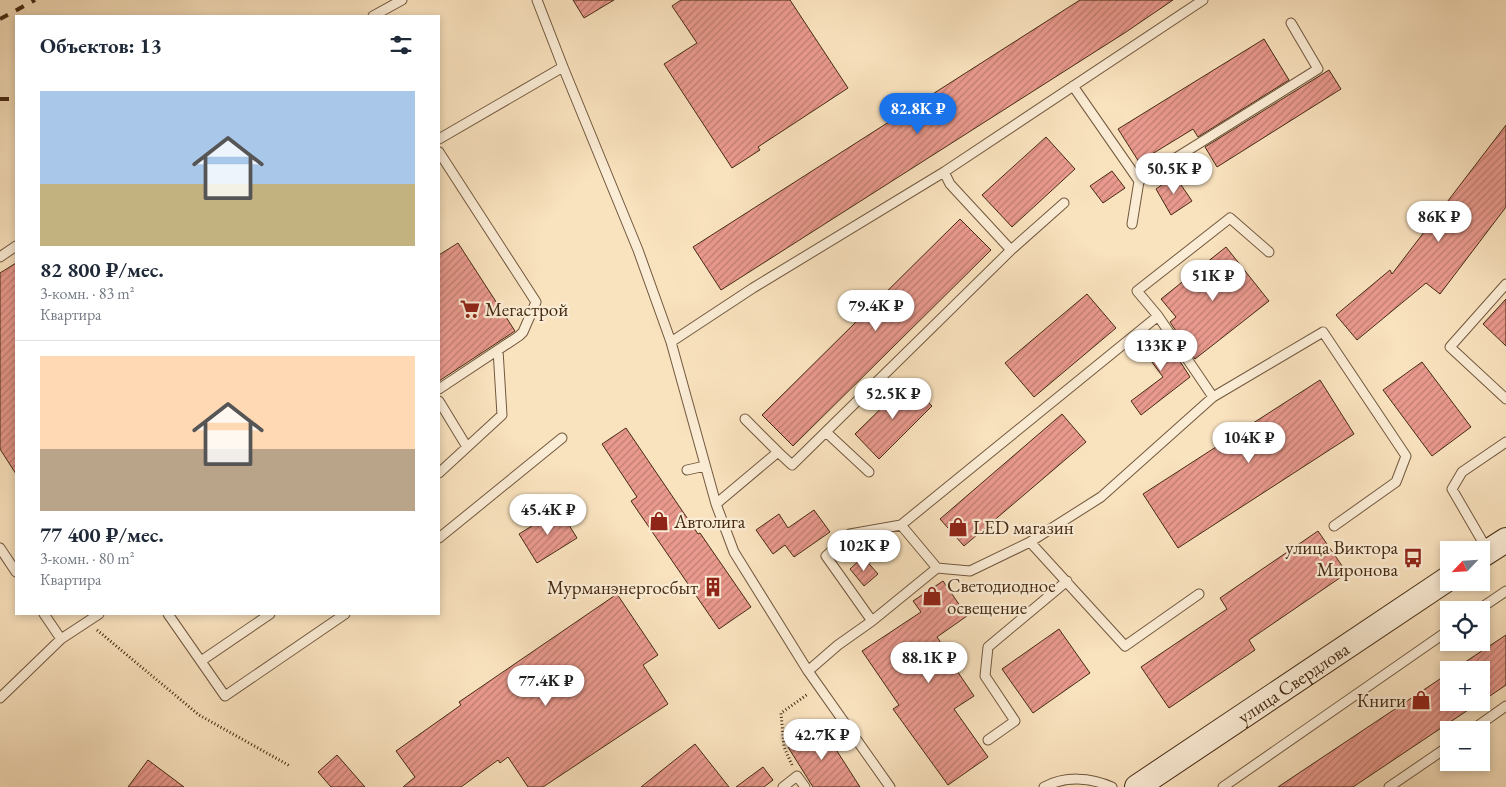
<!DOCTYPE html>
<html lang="ru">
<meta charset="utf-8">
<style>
:root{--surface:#fff;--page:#f2f2f3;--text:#1f2937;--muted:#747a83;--line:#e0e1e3;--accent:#1a73e8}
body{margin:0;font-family:"EB Garamond",serif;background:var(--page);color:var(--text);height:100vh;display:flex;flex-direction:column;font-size:19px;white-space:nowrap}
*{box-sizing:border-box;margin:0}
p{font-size:16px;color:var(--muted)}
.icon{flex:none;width:28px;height:28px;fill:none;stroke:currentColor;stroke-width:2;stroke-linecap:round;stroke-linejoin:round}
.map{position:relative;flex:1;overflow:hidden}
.details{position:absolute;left:15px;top:15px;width:425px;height:600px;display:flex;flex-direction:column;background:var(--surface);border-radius:0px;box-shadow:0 2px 8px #0003}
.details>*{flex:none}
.needle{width:32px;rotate:245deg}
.buttons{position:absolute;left:1440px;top:541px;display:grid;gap:10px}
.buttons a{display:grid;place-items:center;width:50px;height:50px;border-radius:0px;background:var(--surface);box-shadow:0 2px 8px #0003;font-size:25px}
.price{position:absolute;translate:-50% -42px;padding:0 11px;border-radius:18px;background:#fff;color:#222;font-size:16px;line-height:32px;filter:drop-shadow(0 1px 2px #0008)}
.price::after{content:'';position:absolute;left:50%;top:30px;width:15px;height:11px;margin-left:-8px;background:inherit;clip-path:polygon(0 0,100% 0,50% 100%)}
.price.on{background:var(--accent);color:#fff}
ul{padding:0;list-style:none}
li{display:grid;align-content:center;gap:10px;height:265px;padding:0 25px}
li+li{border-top:1px solid var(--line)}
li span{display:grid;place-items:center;height:155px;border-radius:0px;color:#555}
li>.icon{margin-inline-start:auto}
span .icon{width:90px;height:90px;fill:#fffc;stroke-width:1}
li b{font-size:21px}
h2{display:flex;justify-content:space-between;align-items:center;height:60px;padding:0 25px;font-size:21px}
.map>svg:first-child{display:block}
.building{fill:url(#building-hatch);stroke:#452a12}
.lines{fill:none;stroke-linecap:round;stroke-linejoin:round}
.lane-casing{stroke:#72583d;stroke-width:11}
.secondary-casing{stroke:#452a12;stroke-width:26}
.path{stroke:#452a12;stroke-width:3;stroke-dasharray:1 2.5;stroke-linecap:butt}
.lane{stroke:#fbecd5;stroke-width:9}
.secondary{stroke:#fbecd5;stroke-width:24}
.rail{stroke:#452a12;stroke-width:4;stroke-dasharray:9 9;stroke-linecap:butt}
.labels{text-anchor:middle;stroke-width:4.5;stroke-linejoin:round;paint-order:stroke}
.poi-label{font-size:19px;fill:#452a12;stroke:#fbecd5;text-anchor:start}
.street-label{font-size:19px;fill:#452a12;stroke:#fbecd5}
</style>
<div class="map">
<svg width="1506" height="787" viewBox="0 0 1506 787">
<defs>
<pattern id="building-hatch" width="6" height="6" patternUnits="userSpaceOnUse" patternTransform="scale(1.25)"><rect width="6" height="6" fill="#e9998d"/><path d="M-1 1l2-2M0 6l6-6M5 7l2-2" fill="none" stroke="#bf7d72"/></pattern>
</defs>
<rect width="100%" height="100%" fill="#f9e2be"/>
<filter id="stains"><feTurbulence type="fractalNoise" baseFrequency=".004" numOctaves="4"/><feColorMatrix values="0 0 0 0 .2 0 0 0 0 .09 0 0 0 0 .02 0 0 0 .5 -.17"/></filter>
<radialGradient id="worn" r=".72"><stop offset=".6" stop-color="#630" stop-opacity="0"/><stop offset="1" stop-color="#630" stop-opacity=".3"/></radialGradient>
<path class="building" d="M 573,0 L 614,0 L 584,18 Z
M 681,0 L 790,0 L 848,88 L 758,147 L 760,150 L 732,168 L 664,64 L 697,43 L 672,6 Z
M 1080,0 L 1173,0 L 1126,32 L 721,290 L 693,247 Z
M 1264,39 L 1289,80 L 1198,137 L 1193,129 L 1139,162 L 1118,129 Z
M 1329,70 L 1341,89 L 1217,167 L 1205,147 Z
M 1506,125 L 1506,207 L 1440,294 L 1426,283 L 1357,340 L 1336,315 L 1390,270 L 1392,274 Z
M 1046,137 L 1075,169 L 1012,227 L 982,195 Z
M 1112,171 L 1125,188 L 1103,203 L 1090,186 Z
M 1175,176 L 1192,201 L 1171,215 L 1156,189 Z
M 960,219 L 991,250 L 793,446 L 762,415 Z
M 458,243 L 515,331 L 439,381 L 439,255 Z
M 1226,247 L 1269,301 L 1195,359 L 1170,322 L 1176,317 L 1161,299 Z
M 16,263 L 16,474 L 0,449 L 0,273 Z
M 1087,294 L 1116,328 L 1034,397 L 1005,363 Z
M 1506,299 L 1506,346 L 1483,324 Z
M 1160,330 L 1190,377 L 1141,415 L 1131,401 L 1163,377 L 1140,346 Z
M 1422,362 L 1471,427 L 1432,456 L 1383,390 Z
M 1320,380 L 1354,434 L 1178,548 L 1143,494 Z
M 908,382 L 932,406 L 879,459 L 855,434 Z
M 1062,414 L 1086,442 L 964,546 L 940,519 Z
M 626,428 L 698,534 L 700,533 L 751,607 L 719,629 L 631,501 L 637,497 L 602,444 Z
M 559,509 L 577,538 L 537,563 L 519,534 Z
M 814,510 L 830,532 L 794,557 L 785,545 L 773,554 L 756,530 L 779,514 L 788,528 Z
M 1318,531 L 1347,573 L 1249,640 L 1255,650 L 1169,708 L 1141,667 L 1227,609 L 1220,598 Z
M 863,557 L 878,574 L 864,586 L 850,569 Z
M 943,581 L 967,616 L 937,637 L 945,649 L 943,650 L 974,696 L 954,709 L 988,757 L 948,785 L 893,709 L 899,705 L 862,651 L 921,612 L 913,601 Z
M 617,594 L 658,655 L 643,665 L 668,704 L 543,787 L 528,787 L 508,757 L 500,763 L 498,760 L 461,787 L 403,787 L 415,777 L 396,751 L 461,705 L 459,702 Z
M 1059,629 L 1090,673 L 1033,713 L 1002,669 Z
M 1506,635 L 1506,685 L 1481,702 L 1481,670 L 1453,670 Z
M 1449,673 L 1449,702 L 1480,702 L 1353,787 L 1278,787 Z
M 821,726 L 860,787 L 813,787 L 788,747 Z
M 695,744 L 729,787 L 641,787 Z
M 337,755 L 365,787 L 331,787 L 318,772 Z
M 148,760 L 184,787 L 128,787 Z
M 763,767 L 773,780 L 764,787 L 736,787 Z"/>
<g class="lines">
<defs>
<path id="lane" d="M 537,0 L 563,67 L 638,250 L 671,342 L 716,504 L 734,552 L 808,671 L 890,787
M 373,16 L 402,0
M 1073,86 L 1139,181 L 1132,224
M 439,139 L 563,67
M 439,152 L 536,302 L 523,332 L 519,336 L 439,389
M 944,172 L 950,184 L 1011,250
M 1139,181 L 1318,69 L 1291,23
M 0,257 L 16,246
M 1506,284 L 1450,347 L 1506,399
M 1158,316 L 1137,291 L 1230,218 L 1269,252
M 671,342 L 753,288 L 944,172 L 1203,0
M 439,401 L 467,447
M 826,432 L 869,472
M 778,452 L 792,465 L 1011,250 L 1064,203
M 687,470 L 705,466
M 439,473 L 502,415 L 498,350
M 716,504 L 778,452 L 745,419
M 439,538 L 562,438
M 1030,542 L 1125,646 L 1199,594
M 0,548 L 16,572
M 1488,551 L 1452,489 L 1462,472 L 1506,442
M 937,568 L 970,571 L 1030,542 L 1101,497 L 1213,397
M 1478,610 L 1506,591
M 44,614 L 61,639
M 168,614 L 225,696 L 345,614
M 872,621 L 826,556 L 850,534 L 901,525
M 201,661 L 270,614
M 808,671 L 838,645 L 872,621 L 937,568 L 901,525 L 1158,316 L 1213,397 L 1323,332 L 1406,456 L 1396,482 L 1334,526
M 0,698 L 61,639 L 99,614
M 1472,730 L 1506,706
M 988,740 L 1015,721 L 985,676 L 988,647 L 1067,581
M 783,787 L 797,776 L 805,787
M 1044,787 C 1065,776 1090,777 1112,787
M 1223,787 L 1449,630
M 1389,787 L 1449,746"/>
<g id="secondary">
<path d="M 1481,556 L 1506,540"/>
<path id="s1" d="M 1137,787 L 1449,578"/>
</g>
</defs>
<use href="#lane" class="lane-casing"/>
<use href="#secondary" class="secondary-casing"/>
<path class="path" d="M 97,630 L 199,715 L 290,766
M 792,765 L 784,747 L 781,713 L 808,694"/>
<use href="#lane" class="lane"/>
<use href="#secondary" class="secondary"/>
<path class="rail" d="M 0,19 L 35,0
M 0,99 L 16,99"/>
</g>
<defs>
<symbol id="supermarket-bare" viewBox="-9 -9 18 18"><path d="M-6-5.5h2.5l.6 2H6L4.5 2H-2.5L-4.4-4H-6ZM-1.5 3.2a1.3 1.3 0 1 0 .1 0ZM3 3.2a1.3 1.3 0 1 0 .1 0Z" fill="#8f2418" stroke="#fbecd5" stroke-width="2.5" paint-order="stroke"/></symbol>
<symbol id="shop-bare" viewBox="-9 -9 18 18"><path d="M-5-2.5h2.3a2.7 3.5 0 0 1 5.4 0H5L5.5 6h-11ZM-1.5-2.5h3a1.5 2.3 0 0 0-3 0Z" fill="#8f2418" stroke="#fbecd5" stroke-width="2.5" paint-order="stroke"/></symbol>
<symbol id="bus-bare" viewBox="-9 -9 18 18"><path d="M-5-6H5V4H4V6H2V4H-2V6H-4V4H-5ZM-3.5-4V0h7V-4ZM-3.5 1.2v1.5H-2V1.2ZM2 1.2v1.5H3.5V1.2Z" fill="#8f2418" stroke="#fbecd5" stroke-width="2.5" paint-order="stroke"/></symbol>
<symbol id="building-bare" viewBox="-9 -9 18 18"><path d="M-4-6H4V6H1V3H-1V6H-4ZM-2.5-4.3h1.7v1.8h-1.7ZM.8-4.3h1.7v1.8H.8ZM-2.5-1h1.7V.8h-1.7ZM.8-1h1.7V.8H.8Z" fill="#8f2418" stroke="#fbecd5" stroke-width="2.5" paint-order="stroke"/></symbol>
</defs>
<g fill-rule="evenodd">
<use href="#supermarket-bare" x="456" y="295" width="28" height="28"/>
<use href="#shop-bare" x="645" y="507" width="28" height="28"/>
<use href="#shop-bare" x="944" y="513" width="28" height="28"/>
<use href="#bus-bare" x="1399" y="544" width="28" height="28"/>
<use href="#building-bare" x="699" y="573" width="28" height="28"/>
<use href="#shop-bare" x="918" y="582" width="28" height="28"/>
<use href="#shop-bare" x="1407" y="686" width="28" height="28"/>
</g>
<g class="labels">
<g class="poi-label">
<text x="485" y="316">Мегастрой</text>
<text x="674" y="528">Автолига</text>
<text x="973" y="534">LED магазин</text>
<text x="1398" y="554" text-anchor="end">улица Виктора<tspan x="1398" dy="22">Миронова</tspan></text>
<text x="947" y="592">Светодиодное<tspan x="947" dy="22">освещение</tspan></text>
<text x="698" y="594" text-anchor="end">Мурманэнергосбыт</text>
<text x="1406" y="707" text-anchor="end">Книги</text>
</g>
<g class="street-label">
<text dy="7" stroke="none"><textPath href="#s1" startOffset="188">улица Свердлова</textPath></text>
</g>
</g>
<rect width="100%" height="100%" filter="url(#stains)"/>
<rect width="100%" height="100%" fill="url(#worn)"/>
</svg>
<div class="buttons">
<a><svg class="needle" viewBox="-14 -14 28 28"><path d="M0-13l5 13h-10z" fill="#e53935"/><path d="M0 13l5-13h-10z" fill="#747a83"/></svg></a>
<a><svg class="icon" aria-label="locate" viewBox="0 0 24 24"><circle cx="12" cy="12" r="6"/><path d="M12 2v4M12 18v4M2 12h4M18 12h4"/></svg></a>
<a>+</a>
<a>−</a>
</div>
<b class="price on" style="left:918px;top:135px">82.8K ₽</b>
<b class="price" style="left:1174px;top:195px">50.5K ₽</b>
<b class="price" style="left:1439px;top:243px">86K ₽</b>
<b class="price" style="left:1213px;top:302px">51K ₽</b>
<b class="price" style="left:876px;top:332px">79.4K ₽</b>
<b class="price" style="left:1161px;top:372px">133K ₽</b>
<b class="price" style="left:893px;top:420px">52.5K ₽</b>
<b class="price" style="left:1249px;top:464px">104K ₽</b>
<b class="price" style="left:548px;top:536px">45.4K ₽</b>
<b class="price" style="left:864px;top:572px">102K ₽</b>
<b class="price" style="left:929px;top:684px">88.1K ₽</b>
<b class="price" style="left:546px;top:707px">77.4K ₽</b>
<b class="price" style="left:822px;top:761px">42.7K ₽</b>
<section class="details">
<h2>Объектов: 13<svg class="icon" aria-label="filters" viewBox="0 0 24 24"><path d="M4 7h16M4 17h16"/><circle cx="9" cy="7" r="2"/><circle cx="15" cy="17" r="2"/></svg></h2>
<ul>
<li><span style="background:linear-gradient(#a9c7e8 60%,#c2b280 0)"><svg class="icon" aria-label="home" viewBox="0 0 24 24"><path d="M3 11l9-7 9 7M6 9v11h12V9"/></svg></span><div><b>82 800 ₽/мес.</b><p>3-комн. · 83 m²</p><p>Квартира</p></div></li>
<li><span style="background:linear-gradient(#ffd9b3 60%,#b9a48a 0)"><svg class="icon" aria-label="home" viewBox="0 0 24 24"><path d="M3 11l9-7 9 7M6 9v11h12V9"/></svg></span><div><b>77 400 ₽/мес.</b><p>3-комн. · 80 m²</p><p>Квартира</p></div></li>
</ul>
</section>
</div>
